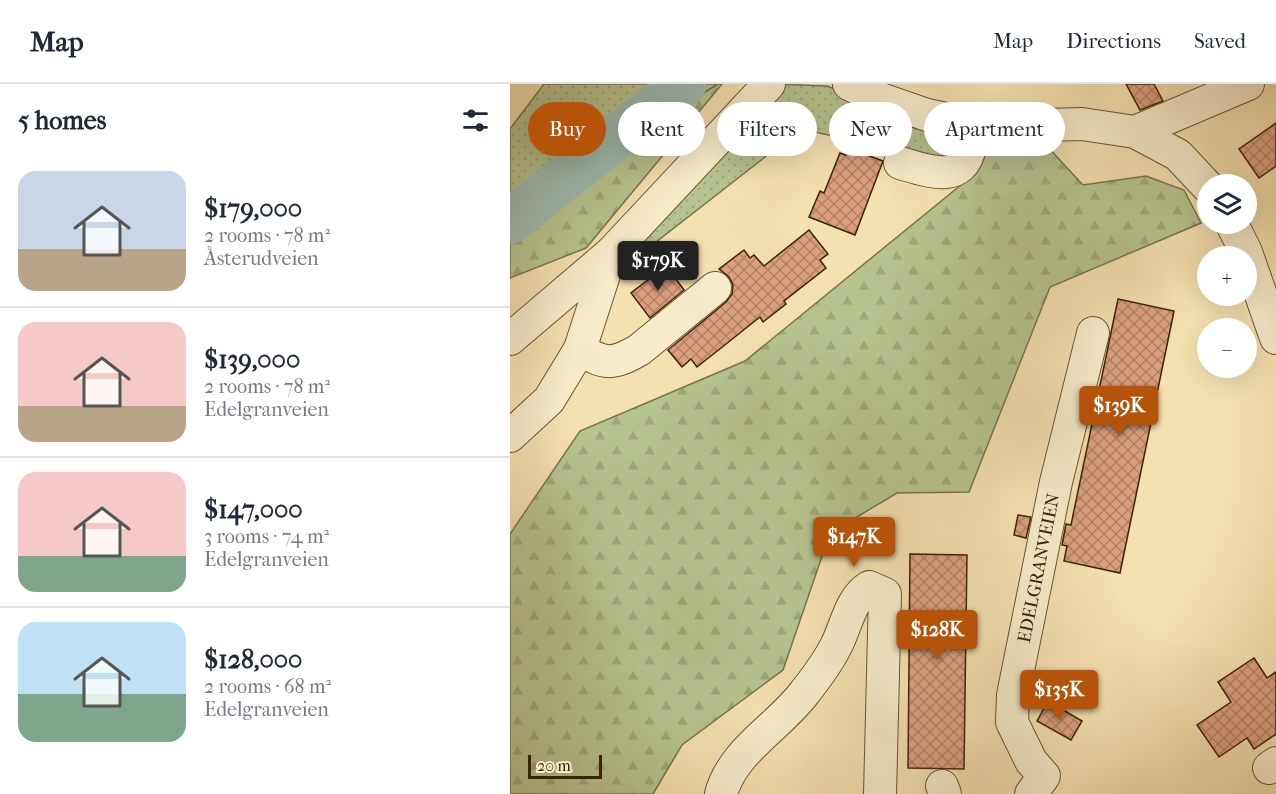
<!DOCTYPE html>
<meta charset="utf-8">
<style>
:root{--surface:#fff;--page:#f2f2f3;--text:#1f2937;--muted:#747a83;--line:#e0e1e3;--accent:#b45309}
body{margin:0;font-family:"IM FELL French Canon",serif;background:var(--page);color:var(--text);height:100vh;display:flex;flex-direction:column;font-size:22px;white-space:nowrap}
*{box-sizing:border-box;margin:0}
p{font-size:20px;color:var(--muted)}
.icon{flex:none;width:33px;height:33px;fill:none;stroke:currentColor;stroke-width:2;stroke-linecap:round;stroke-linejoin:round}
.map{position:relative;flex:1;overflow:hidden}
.panel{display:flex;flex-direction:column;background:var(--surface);width:510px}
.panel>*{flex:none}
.banner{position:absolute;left:18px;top:18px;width:570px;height:54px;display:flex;gap:12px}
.buttons{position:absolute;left:687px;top:90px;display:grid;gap:12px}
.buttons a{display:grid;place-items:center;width:60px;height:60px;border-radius:50%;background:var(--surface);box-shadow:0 6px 24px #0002;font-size:30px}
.scale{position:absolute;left:18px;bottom:15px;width:74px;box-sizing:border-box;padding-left:6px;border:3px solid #3b2208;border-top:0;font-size:16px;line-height:21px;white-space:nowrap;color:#3b2208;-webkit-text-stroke:4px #f8ebcb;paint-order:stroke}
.price{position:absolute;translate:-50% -51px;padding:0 14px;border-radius:6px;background:var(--accent);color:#fff;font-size:20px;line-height:39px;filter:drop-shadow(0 2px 3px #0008)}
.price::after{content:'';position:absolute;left:50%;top:36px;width:18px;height:14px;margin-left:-9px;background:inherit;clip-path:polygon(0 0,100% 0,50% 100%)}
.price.on{background:#222;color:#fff}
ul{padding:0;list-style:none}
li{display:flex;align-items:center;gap:18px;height:150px;padding:0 18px}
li+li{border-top:2px solid var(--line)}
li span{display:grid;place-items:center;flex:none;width:168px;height:120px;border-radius:18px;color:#555}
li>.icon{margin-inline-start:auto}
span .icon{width:72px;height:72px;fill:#fffc;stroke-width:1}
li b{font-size:26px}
h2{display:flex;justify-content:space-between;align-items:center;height:72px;padding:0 18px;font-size:26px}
.tag{padding:0 21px;border-radius:27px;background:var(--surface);box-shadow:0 6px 24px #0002;font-size:21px;line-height:54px}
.tag.on{background:var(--accent);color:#fff}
header{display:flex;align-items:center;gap:36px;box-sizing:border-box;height:84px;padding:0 30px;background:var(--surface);border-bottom:2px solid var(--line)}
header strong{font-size:28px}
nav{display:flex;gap:33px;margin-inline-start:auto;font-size:21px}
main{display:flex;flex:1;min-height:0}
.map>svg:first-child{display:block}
.grass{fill:url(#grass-dots);stroke:#78724c;stroke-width:1.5}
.forest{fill:url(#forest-firs);stroke:#78724c;stroke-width:1.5}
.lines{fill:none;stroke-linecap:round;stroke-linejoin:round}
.river{stroke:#9ebbb3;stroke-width:45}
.building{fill:url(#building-cross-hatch);stroke:#3b2208;stroke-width:1.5}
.minor-casing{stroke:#6a5232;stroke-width:34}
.minor{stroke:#f8ebcb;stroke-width:32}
.labels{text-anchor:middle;stroke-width:6;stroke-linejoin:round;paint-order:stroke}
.street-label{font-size:18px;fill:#3b2208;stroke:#f8ebcb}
</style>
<header>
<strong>Map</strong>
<nav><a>Map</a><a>Directions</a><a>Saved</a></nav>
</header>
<main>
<section class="panel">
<h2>5 homes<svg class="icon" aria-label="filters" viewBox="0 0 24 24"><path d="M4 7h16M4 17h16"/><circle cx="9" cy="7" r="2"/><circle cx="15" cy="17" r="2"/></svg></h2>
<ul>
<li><span style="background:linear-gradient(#c9d6e8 65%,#b9a48a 0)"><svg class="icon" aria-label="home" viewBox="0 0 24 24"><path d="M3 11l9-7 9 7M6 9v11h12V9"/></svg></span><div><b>$179,000</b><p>2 rooms · 78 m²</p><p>Åsterudveien</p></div></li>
<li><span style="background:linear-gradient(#f6c9c9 70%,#b9a48a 0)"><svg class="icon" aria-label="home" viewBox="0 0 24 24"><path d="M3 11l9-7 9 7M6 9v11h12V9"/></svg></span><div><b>$139,000</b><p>2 rooms · 78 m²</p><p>Edelgranveien</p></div></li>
<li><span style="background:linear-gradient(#f6c9c9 70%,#7fa58c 0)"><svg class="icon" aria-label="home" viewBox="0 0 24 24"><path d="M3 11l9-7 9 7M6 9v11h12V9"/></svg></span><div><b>$147,000</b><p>3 rooms · 74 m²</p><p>Edelgranveien</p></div></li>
<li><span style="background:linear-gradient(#bfe0f5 60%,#7fa58c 0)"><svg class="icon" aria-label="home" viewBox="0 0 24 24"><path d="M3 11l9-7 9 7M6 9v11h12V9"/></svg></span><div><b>$128,000</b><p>2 rooms · 68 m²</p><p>Edelgranveien</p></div></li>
</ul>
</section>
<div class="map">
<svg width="766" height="710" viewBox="0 0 766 710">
<defs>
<pattern id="grass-dots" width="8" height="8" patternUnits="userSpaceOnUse" patternTransform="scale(1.5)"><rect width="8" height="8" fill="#b6c38f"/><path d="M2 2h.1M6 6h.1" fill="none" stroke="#9da77a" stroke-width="1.8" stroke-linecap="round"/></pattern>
<pattern id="forest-firs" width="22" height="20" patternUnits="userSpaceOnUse" patternTransform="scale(1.5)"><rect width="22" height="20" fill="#b6c38f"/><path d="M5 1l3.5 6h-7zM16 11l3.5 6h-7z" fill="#9da77a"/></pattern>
<pattern id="building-cross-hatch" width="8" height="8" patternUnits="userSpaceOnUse" patternTransform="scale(1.5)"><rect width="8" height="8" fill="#db9f7e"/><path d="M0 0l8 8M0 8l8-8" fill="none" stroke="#b38165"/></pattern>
</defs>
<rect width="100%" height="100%" fill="#f5e0af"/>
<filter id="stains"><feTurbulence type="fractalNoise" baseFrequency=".00333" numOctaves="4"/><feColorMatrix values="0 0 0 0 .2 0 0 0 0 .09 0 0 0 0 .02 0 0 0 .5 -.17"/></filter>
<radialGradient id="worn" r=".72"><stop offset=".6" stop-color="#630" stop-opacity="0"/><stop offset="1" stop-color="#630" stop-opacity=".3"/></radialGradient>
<path class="grass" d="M 34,0 L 208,0 L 0,130 L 0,45 Z
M 266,0 L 317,2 L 450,54 L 428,75 L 291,45 L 105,190 L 98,181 Z"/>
<path class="forest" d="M 208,0 L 212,0 L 76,164 L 0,194 L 0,130 Z
M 483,58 L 534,59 L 573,101 L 636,92 L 674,106 L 691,139 L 540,203 L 459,408 L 387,409 L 320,449 L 273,586 L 172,661 L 143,710 L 0,710 L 0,450 L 70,347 L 235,277 L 457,96 Z"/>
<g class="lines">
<path class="river" d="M 0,137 L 174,0"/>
</g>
<path class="building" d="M 616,0 L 644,0 L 653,17 L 630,26 Z
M 766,39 L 766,82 L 749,94 L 729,65 Z
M 338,64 L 373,77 L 345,151 L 299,133 L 310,107 L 314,109 L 330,69 L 335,71 Z
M 299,146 L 318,170 L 310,176 L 316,184 L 274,217 L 276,220 L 253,238 L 250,233 L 187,283 L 181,275 L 172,283 L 158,266 L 216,218 L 222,210 L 223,201 L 219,193 L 209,185 L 234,166 L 240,174 L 244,171 L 254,182 Z
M 156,182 L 174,206 L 140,234 L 121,209 Z
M 608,215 L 664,227 L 610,489 L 554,477 L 557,462 L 552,461 L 556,440 L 561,441 Z
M 508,431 L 521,433 L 516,454 L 504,451 Z
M 400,470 L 457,471 L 454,685 L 398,684 Z
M 744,574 L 757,594 L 766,588 L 766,650 L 744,665 L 737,654 L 709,673 L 687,641 L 721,618 L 708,598 Z
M 538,617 L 572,637 L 561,656 L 527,637 Z"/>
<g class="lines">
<defs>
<g id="minor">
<path d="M 339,0 L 368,14 L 417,31 L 460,40 L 500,42 L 572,40 L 625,48 L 668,71 L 698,103"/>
<path d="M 625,48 L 738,0"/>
<path d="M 390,79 C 415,86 453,102 460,63 C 461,56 460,47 460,40"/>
<path d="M 722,140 L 736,168 L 766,254"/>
<path d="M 0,255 L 101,169"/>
<path d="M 70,265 C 94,281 103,281 129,266 L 205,204"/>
<path d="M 0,352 L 39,316 L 70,265 L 101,169 L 259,0"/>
<path d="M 759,684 L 766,679"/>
<path d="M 432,702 L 435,710"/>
<path d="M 211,710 C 223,666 269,643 295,608 C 306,594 318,578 326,562 C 336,543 340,515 359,503 L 375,510 L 370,710"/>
<path id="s1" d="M 521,710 L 534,692 L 521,677 L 502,638 L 503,611 L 546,398 L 583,249"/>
</g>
</defs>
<use href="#minor" class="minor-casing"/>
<use href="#minor" class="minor"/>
</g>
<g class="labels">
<g class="street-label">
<text dy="6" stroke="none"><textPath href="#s1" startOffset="242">EDELGRANVEIEN</textPath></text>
</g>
</g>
<rect width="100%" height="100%" filter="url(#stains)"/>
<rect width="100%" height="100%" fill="url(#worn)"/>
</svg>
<div class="buttons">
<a><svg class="icon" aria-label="layers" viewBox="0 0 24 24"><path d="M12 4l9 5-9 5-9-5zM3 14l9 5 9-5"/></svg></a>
<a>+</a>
<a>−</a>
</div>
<div class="scale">20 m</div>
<b class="price on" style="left:148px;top:208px">$179K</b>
<b class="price" style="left:609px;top:353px">$139K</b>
<b class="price" style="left:344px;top:484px">$147K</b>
<b class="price" style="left:427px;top:577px">$128K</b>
<b class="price" style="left:549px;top:637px">$135K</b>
<div class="banner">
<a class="tag on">Buy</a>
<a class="tag">Rent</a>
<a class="tag">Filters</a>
<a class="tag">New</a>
<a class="tag">Apartment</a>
</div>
</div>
</main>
